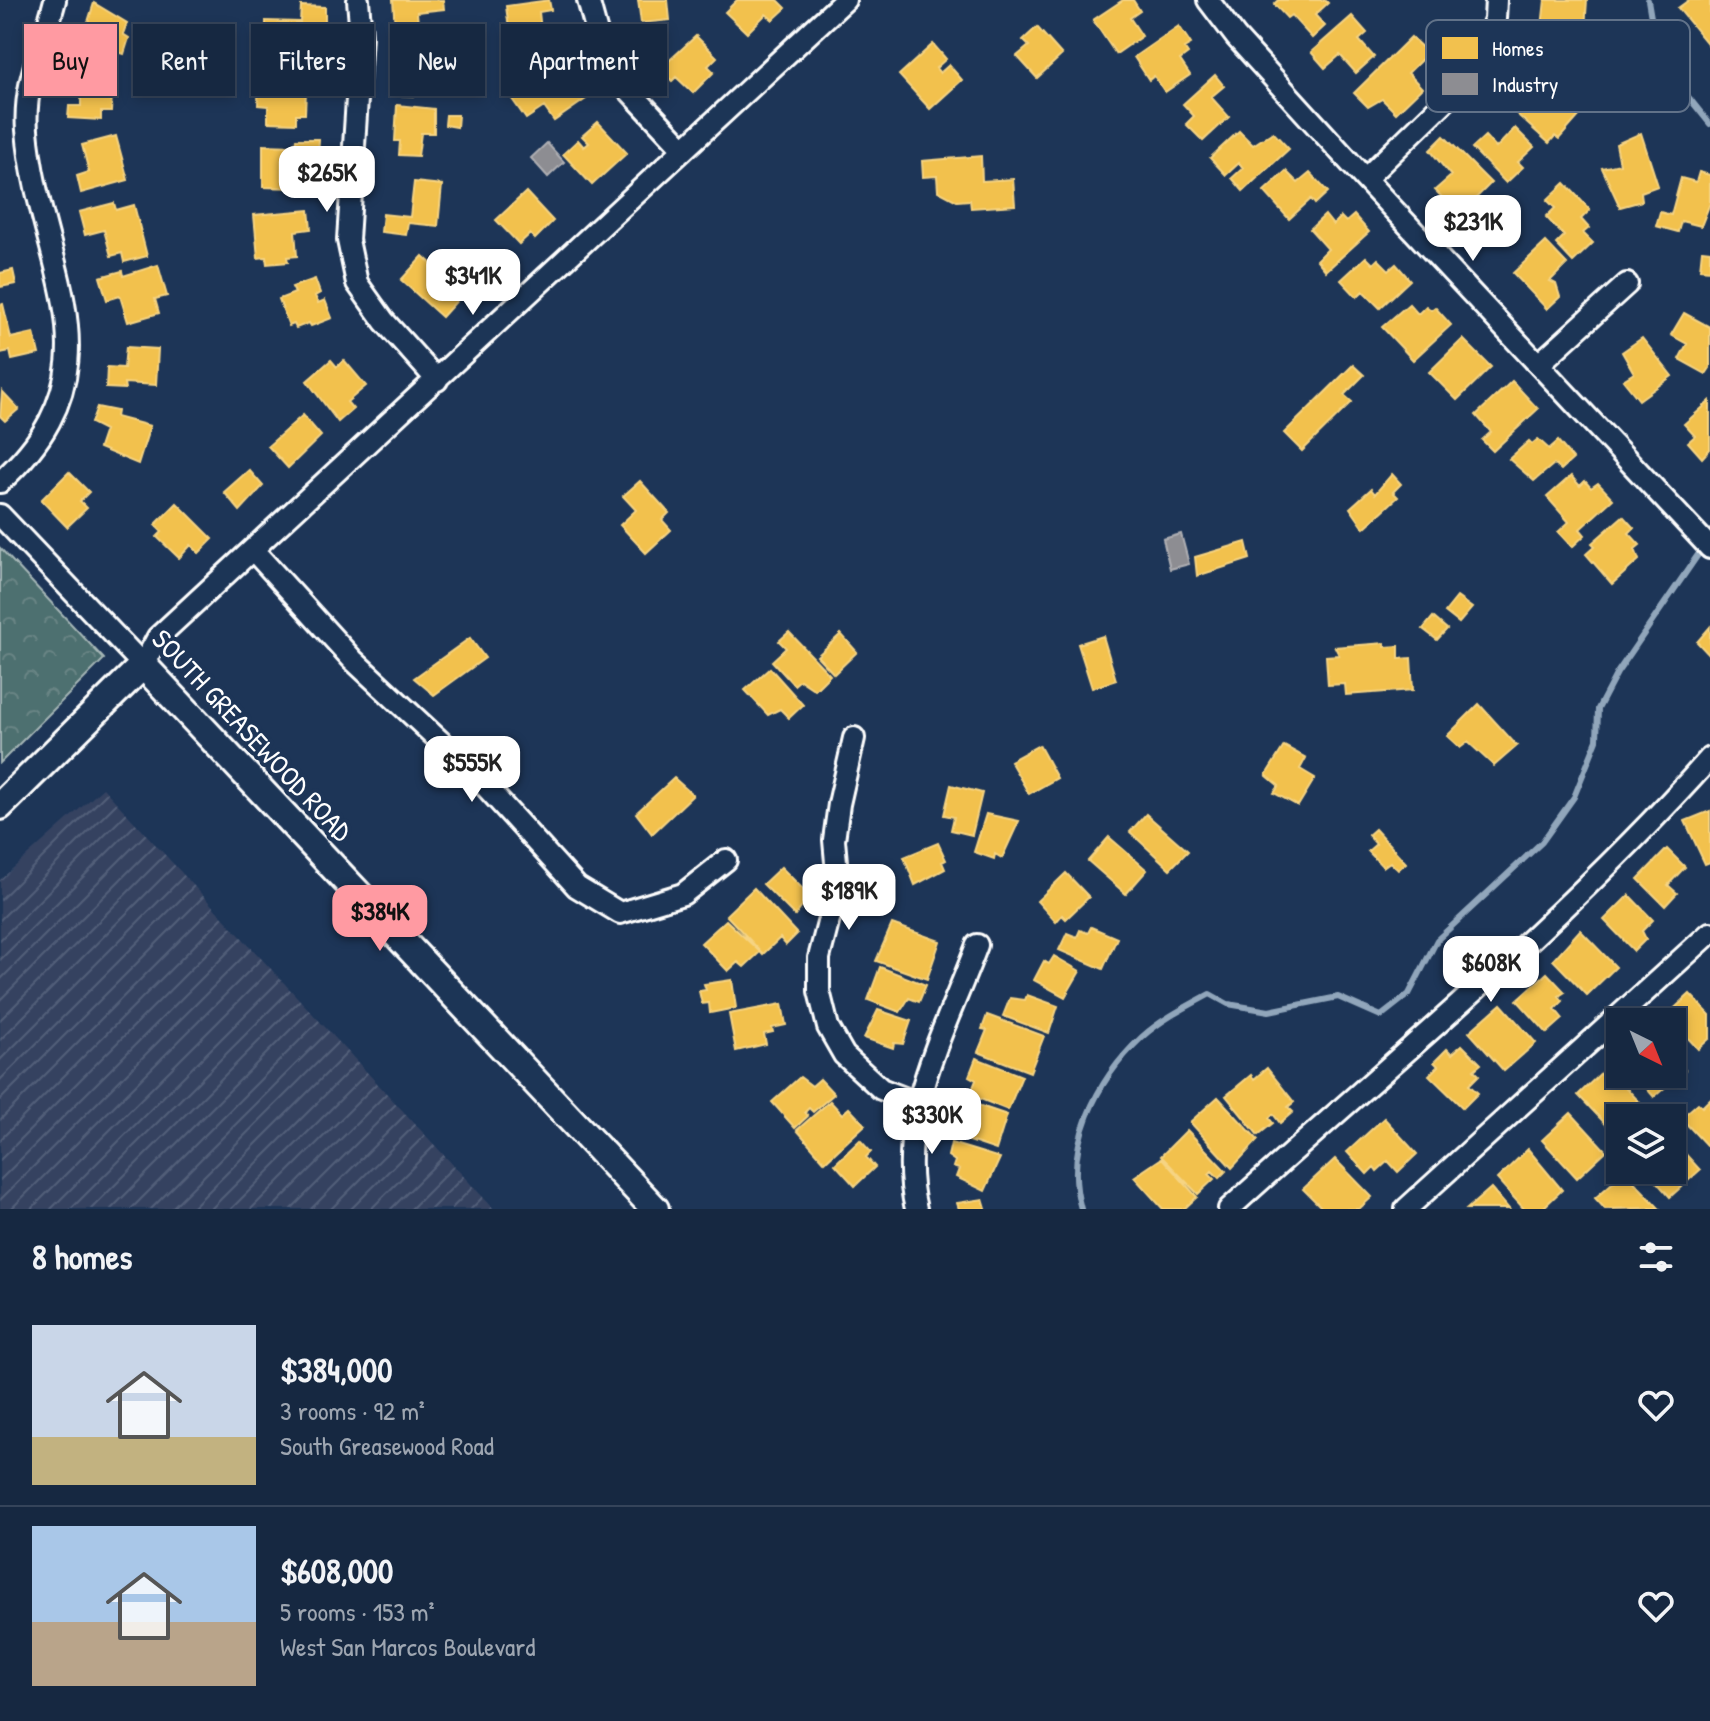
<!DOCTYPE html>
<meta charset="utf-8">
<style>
:root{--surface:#162841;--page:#23344c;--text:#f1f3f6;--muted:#9ea6b1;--line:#35445a;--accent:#ff9aa2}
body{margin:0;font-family:"Patrick Hand",sans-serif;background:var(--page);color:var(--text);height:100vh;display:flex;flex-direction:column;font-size:30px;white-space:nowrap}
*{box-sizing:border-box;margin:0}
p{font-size:26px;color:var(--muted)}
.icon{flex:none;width:44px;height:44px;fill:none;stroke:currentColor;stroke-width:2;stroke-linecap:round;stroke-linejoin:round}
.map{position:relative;height:1209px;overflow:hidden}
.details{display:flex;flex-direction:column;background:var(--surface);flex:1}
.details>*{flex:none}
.top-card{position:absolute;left:24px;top:24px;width:800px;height:72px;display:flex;gap:16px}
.needle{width:52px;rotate:137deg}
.buttons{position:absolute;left:1606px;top:1008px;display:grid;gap:16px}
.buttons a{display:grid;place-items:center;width:80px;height:80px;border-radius:0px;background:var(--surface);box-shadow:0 4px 12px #0003,0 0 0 2px var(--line);font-size:40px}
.price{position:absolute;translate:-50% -68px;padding:0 18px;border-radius:16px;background:#fff;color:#222;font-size:26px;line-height:52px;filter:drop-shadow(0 2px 4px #0008)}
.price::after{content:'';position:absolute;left:50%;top:48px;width:24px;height:18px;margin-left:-12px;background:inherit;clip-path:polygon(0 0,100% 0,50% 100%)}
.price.selected{background:var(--accent);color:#111}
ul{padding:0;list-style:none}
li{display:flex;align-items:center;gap:24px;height:200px;padding:0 32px}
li+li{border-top:2px solid var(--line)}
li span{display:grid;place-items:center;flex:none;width:224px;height:160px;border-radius:0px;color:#555}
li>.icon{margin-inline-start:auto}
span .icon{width:96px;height:96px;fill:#fffc;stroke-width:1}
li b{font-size:34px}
h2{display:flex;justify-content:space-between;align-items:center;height:96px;padding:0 32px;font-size:34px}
.tag{padding:0 28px;border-radius:0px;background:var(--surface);box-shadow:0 4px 12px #0003,0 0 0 2px var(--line);font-size:28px;line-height:72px}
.tag.selected{background:var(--accent);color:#111}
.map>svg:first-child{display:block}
.industrial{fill:url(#industrial-furrows)}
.park{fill:url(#park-crowns);stroke:#a6b7b7;stroke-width:2}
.homes{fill:#f2c14e;stroke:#f6d483;stroke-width:2}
.industry{fill:#8d8d92;stroke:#afafb3;stroke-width:2}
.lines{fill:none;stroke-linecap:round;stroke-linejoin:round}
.stream{stroke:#91a6bb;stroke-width:6}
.minor-casing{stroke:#fff;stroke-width:26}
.tertiary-casing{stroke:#fff;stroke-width:32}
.minor{stroke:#1d3557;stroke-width:20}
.tertiary{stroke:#1d3557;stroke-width:26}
.labels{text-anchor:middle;stroke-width:8;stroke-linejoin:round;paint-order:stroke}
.street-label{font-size:28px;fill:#fff;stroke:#1d3557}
.key{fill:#1d3557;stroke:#617289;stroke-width:2}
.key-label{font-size:22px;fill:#fff}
</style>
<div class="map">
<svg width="1710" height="1209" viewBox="0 0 1710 1209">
<defs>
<pattern id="industrial-furrows" width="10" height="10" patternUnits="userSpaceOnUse" patternTransform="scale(2)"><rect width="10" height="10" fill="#344261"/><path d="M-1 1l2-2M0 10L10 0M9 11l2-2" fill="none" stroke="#525e79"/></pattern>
<pattern id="park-crowns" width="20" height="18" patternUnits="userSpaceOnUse" patternTransform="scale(2)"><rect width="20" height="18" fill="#4e6f6f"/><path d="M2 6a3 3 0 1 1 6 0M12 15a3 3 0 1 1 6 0" fill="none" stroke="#698585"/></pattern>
</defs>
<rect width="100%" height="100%" fill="#1d3557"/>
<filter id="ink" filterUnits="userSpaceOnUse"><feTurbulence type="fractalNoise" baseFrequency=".0125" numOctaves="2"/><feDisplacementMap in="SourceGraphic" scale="16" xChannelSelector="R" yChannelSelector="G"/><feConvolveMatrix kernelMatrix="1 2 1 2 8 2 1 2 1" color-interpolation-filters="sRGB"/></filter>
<g filter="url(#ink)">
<path class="industrial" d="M 103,788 L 494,1209 L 0,1209 L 0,880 Z"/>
<path class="park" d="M 0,548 L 104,659 L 0,763 Z"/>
<path class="homes" d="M 393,0 L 443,0 L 444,9 L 417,12 L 418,25 L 395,28 Z
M 549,0 L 551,10 L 539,12 L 542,40 L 519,43 L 518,36 L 510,37 L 506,6 Z
M 638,0 L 668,0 L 670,20 L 641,23 Z
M 737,0 L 778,0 L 786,8 L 773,20 L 766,14 L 747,33 L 725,12 Z
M 1123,0 L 1133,0 L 1140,11 L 1130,18 L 1142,36 L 1116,54 L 1093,20 Z
M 1278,0 L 1325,0 L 1328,3 L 1315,15 L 1325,26 L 1312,38 L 1291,15 L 1287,18 L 1274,4 Z
M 1545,0 L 1587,0 L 1585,29 L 1542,27 Z
M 1689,0 L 1710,0 L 1710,47 L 1678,8 Z
M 94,3 L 127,23 L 123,34 L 129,38 L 124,54 L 115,51 L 114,59 L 77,48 L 84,32 L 95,36 L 96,29 L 87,25 Z
M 301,6 L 325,7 L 325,30 L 317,30 L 317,52 L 266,51 L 266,21 L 300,22 Z
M 1352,16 L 1367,33 L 1359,40 L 1374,57 L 1356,73 L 1340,55 L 1325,68 L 1311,52 Z
M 1179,26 L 1191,44 L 1184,48 L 1188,54 L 1180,60 L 1190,75 L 1165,92 L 1154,76 L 1149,80 L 1134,57 Z
M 1037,27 L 1062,55 L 1037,78 L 1017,56 L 1029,46 L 1023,40 Z
M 145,28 L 160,33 L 153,52 L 138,47 Z
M 410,35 L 444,36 L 443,60 L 451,60 L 450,84 L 417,84 L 416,96 L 394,95 L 395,64 L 409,65 Z
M 696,36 L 717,57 L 708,66 L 714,72 L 693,93 L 676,77 L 672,81 L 660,69 Z
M 1411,37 L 1428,53 L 1408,73 L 1422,88 L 1396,113 L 1382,99 L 1368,107 L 1354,93 Z
M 933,44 L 946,59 L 936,68 L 940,73 L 949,65 L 962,80 L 930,109 L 899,75 Z
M 562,59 L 574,75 L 564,82 L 568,87 L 574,82 L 586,99 L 554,121 L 544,107 L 526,119 L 507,92 L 536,71 L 539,75 Z
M 299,68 L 323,68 L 323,91 L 306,90 L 305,114 L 296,114 L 296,123 L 268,122 L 268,106 L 258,105 L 259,70 Z
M 68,73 L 105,78 L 104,92 L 112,92 L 111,112 L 101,112 L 101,120 L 68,118 L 69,106 L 81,106 L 81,95 L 67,94 Z
M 1215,75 L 1224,86 L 1211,97 L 1229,117 L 1203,141 L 1186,124 L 1194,116 L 1183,104 Z
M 1515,86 L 1529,98 L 1533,94 L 1540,101 L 1551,89 L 1580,115 L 1559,139 L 1555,136 L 1549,143 L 1502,101 Z
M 397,105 L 434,109 L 434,133 L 421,133 L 418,156 L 399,155 L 400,141 L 395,141 Z
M 446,115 L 458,115 L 457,127 L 445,125 Z
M 598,122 L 627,153 L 592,185 L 563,154 L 578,140 L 584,147 L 589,143 L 582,136 Z
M 1515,128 L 1534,147 L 1518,162 L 1523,167 L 1506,183 L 1472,148 L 1485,136 L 1496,148 Z
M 1239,131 L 1253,145 L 1273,132 L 1289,149 L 1243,191 L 1232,178 L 1243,168 L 1239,163 L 1226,175 L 1210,158 Z
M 1641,133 L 1658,186 L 1641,192 L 1642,201 L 1620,207 L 1602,168 L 1620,164 L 1616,144 Z
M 116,136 L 128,180 L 81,193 L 77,176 L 89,172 L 82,145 Z
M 1444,136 L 1491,183 L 1459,215 L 1435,190 L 1451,176 L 1430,150 Z
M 296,139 L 319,139 L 318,157 L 301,156 L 300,180 L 294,180 L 294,188 L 263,187 L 263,145 L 295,146 Z
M 981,156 L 982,181 L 1013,179 L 1015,205 L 971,208 L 970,200 L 957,201 L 938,191 L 937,176 L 923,177 L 922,161 Z
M 1286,171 L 1298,183 L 1310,173 L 1328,192 L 1315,204 L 1311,199 L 1289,219 L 1264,191 Z
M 1699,172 L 1710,175 L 1710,203 L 1701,226 L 1681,221 L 1678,232 L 1656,226 L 1660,212 L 1671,215 L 1681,178 L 1696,182 Z
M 414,182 L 442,185 L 438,226 L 408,223 L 406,235 L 381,232 L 383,214 L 410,217 Z
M 1565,183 L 1590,210 L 1581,219 L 1589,228 L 1583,233 L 1593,243 L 1573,262 L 1556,244 L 1564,236 L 1546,217 L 1555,208 L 1547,200 Z
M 526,192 L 553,221 L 535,239 L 530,234 L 519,244 L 496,220 Z
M 114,203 L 116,210 L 134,205 L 147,256 L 124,262 L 122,253 L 111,256 L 104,230 L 85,235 L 79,212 Z
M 309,210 L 311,229 L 295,231 L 297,256 L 287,257 L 288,262 L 267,264 L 266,257 L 258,258 L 254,215 Z
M 1325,215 L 1333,225 L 1341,217 L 1346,222 L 1354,215 L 1369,232 L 1326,271 L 1317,260 L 1328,249 L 1310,229 Z
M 1546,242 L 1567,264 L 1550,281 L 1556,284 L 1560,297 L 1547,309 L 1513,273 Z
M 1702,250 L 1710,251 L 1710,270 L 1700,269 Z
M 423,256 L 453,283 L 450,286 L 461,296 L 442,317 L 401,280 Z
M 1366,257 L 1373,264 L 1378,259 L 1389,270 L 1396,264 L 1410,280 L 1380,308 L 1363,291 L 1357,297 L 1341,280 Z
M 158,265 L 167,296 L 155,299 L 159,313 L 128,322 L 120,296 L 107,300 L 100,277 L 122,271 L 123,276 Z
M 13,270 L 16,284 L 0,287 L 0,273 Z
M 315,279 L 320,293 L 315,296 L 318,303 L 325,300 L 332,318 L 311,326 L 309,323 L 296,328 L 294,324 L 289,326 L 279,299 L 295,293 L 292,287 Z
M 3,304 L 11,338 L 34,333 L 39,354 L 12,360 L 10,351 L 0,353 L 0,305 Z
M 1409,304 L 1418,314 L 1426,306 L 1431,310 L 1435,307 L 1451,325 L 1413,360 L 1382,327 Z
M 1684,313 L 1710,327 L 1710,368 L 1706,374 L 1679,359 L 1687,344 L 1671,335 Z
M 1642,338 L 1672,376 L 1639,400 L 1623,380 L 1634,373 L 1622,352 Z
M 1463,339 L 1491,367 L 1457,400 L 1429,372 Z
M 126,347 L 158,349 L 156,385 L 124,383 L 125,389 L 106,388 L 107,367 L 124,368 Z
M 331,360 L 337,367 L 344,360 L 366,386 L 347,402 L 353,409 L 338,422 L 307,381 Z
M 1353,365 L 1364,375 L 1344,395 L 1352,402 L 1302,451 L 1284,433 Z
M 1512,381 L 1538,409 L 1493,451 L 1482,440 L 1491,432 L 1476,415 Z
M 2,391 L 19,409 L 5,421 L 0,416 Z
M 1710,401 L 1710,449 L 1702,458 L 1688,442 L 1695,436 L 1684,424 Z
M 97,407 L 117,411 L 116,417 L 150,426 L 138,464 L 99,448 L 105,430 L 91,423 Z
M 303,415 L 321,436 L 288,468 L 268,446 Z
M 1538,439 L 1549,449 L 1558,441 L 1573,459 L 1561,470 L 1554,464 L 1534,481 L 1509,459 L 1529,441 L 1532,444 Z
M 249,470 L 263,486 L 240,511 L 224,492 Z
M 69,472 L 89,492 L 80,501 L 87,508 L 67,527 L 41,500 Z
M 1392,474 L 1401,484 L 1393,492 L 1398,497 L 1364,528 L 1350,508 L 1371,489 L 1375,494 Z
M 1571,476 L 1580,486 L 1585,481 L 1591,488 L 1598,483 L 1613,499 L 1580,529 L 1585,535 L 1572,547 L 1558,532 L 1569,522 L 1547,497 Z
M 640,481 L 669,513 L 662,520 L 671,530 L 646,553 L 620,525 L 636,510 L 623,496 Z
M 177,503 L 213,539 L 199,553 L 191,545 L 179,558 L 157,537 L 162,532 L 155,525 Z
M 1623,516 L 1634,528 L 1629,533 L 1640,545 L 1635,549 L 1639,560 L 1612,584 L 1586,554 L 1595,546 L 1592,543 Z
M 1246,542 L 1250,559 L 1197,576 L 1195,557 Z
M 1457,597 L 1472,608 L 1459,623 L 1445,612 Z
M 1433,617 L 1447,629 L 1437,640 L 1423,629 Z
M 1710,627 L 1710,656 L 1697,642 Z
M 789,632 L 830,675 L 815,690 L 800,680 L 794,685 L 772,661 L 786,648 L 779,641 Z
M 841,634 L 857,652 L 834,674 L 817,656 Z
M 1103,636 L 1116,680 L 1092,688 L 1078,644 Z
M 470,638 L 485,658 L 434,695 L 414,678 Z
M 1385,643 L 1385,647 L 1399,646 L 1399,659 L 1411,658 L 1413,690 L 1346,695 L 1345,684 L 1328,685 L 1326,656 L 1339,655 L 1335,647 Z
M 770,668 L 803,705 L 789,718 L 780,709 L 768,715 L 745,690 Z
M 1479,704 L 1517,746 L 1494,766 L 1468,742 L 1460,748 L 1447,736 Z
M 1039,745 L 1057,778 L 1029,794 L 1010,761 Z
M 1284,746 L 1306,758 L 1300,769 L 1315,778 L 1298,806 L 1274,793 L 1279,786 L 1266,775 Z
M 674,778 L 693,795 L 652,834 L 636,813 Z
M 951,785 L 982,793 L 972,835 L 951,830 L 954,817 L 944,815 Z
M 1710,811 L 1710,862 L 1705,864 L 1685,821 Z
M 986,814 L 1019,821 L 1002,858 L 995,854 L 994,859 L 974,852 Z
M 1146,814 L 1188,851 L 1170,869 L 1130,832 Z
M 1375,829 L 1406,863 L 1398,870 L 1390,862 L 1383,867 L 1368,851 L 1376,844 L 1368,835 Z
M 1109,837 L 1147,870 L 1126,894 L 1088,861 Z
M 938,843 L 946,860 L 942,862 L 945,869 L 915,885 L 904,857 Z
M 1667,849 L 1685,867 L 1668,885 L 1677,893 L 1665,906 L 1638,879 Z
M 781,867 L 810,896 L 795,916 L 763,884 Z
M 1066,873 L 1089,897 L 1066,919 L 1062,915 L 1056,922 L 1037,901 Z
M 754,888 L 797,934 L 786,945 L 780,938 L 763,954 L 726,915 Z
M 1629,895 L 1653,920 L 1642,931 L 1646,939 L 1634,951 L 1604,920 Z
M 726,920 L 760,952 L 744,967 L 738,962 L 728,971 L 701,943 Z
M 892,924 L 940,941 L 927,979 L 876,961 Z
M 1091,927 L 1117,938 L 1103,969 L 1059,950 L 1067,933 L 1077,937 L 1080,930 L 1088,933 Z
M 1580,930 L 1616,967 L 1587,995 L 1553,960 Z
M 1054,956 L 1080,971 L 1065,997 L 1034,980 L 1044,961 L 1049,964 Z
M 880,967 L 926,985 L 919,1002 L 909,998 L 900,1012 L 868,1000 Z
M 1547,973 L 1565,992 L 1559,996 L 1563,1001 L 1555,1009 L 1563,1019 L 1547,1033 L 1517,1000 Z
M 732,980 L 736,1008 L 710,1013 L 709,1003 L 702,1004 L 699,991 L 706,990 L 704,984 Z
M 1690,994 L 1710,1015 L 1710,1038 L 1698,1049 L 1667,1015 Z
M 1027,995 L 1058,1006 L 1049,1033 L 1003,1016 L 1010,998 L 1025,1000 Z
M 782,1004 L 786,1025 L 772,1028 L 773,1032 L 764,1034 L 766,1044 L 736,1051 L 729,1014 Z
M 1501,1004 L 1536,1043 L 1504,1071 L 1469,1032 Z
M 878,1010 L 911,1021 L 903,1044 L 894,1043 L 893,1048 L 864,1038 Z
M 987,1015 L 1044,1036 L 1030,1072 L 978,1052 L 987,1030 L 982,1029 Z
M 1462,1045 L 1481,1064 L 1474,1070 L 1479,1075 L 1469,1085 L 1478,1093 L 1463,1108 L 1429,1075 L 1438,1066 L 1434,1062 L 1447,1049 L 1452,1054 Z
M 1672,1054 L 1685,1070 L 1654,1097 L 1634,1074 L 1672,1074 Z
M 976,1058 L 1022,1076 L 1008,1110 L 970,1095 L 976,1080 L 969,1076 Z
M 1607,1067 L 1644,1107 L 1632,1118 L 1620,1118 L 1620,1130 L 1615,1134 L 1578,1095 Z
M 1267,1068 L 1294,1102 L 1288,1107 L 1293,1112 L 1280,1123 L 1273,1114 L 1269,1118 L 1273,1123 L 1258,1135 L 1226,1096 L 1251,1075 L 1254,1079 Z
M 800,1077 L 812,1086 L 820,1079 L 834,1094 L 813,1112 L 809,1108 L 805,1112 L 808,1116 L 795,1128 L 772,1102 Z
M 1218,1097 L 1258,1140 L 1232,1168 L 1190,1122 Z
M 957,1098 L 1007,1115 L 996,1150 L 946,1133 Z
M 1710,1099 L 1710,1143 L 1707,1146 L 1681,1118 L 1698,1103 L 1702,1107 Z
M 830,1101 L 842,1114 L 849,1108 L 865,1125 L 825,1162 L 797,1130 Z
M 1571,1113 L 1606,1151 L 1577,1178 L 1542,1140 Z
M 1384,1118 L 1417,1154 L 1398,1172 L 1388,1161 L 1377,1171 L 1374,1167 L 1367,1174 L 1347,1152 Z
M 1187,1130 L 1226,1171 L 1219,1178 L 1212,1171 L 1209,1174 L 1214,1179 L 1198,1194 L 1161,1156 Z
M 1672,1139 L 1700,1170 L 1670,1197 L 1646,1170 L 1672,1170 Z
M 860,1140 L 871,1152 L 866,1157 L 875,1167 L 855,1186 L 835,1164 Z
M 951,1143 L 1000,1158 L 985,1191 L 956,1177 L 959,1169 L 953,1167 L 955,1161 L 948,1156 Z
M 1528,1149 L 1562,1190 L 1542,1209 L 1524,1209 L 1497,1179 Z
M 1162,1158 L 1197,1197 L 1184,1209 L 1163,1209 L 1134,1177 Z
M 1335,1159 L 1372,1197 L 1359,1209 L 1323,1209 L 1303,1189 Z
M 1625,1172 L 1659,1208 L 1605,1209 L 1595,1198 Z
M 1491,1188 L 1509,1209 L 1467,1209 Z
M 983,1199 L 986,1209 L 959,1209 L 957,1203 Z"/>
<path class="industry" d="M 547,143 L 564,162 L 548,177 L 531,158 Z
M 1181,534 L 1189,564 L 1170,569 L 1163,539 Z"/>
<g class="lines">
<path class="stream" d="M 1648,0 L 1656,47 L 1678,84 L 1710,124
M 1081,1209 C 1063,1147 1096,1080 1142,1037 C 1162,1019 1186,1007 1210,994 L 1228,1004 L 1269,1011 L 1338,997 L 1381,1016 L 1409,994 L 1437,940 L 1542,842 L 1574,797 L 1597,740 L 1598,709 L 1617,673 L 1704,546"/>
<defs>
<path id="minor" d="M 358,0 L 361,36 L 348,240 L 357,283 L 384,321 L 437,380
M 588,0 L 602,51 L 624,85 L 683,148
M 1208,0 L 1236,37 L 1365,179 L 1710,548
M 1365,179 L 1476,71 L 1495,19 L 1496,0
M 1539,364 L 1627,284
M 0,482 C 128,367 38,266 27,130 C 23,83 44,44 55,0
M 0,515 L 143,665 L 158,637 L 845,0
M 253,550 L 353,660 L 469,768 L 577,887 L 620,913 L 683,894 L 726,860
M 854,738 L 839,804 L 834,840 L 838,884 L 819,958 L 819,991 L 828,1027 L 844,1055 L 881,1089 L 917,1103
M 916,1209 C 894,1118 946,1029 977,945
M 1229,1209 C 1391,1062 1564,922 1710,758
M 1406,1209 L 1710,933"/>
<path id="tertiary" d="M 0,806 L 143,665 L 655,1209"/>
</defs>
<use href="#minor" class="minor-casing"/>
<use href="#tertiary" class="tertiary-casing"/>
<use href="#minor" class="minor"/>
<use href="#tertiary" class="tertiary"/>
</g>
</g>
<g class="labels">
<g class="street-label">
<text transform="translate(252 735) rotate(47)" y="10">SOUTH GREASEWOOD ROAD</text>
</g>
</g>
<rect x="1426" y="20" width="264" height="92" rx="12" class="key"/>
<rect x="1442" y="37" width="36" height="22" fill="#f2c14e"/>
<rect x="1442" y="73" width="36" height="22" fill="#8d8d92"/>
<g class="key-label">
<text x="1492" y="56">Homes</text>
<text x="1492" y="92">Industry</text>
</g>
</svg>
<div class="buttons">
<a><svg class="needle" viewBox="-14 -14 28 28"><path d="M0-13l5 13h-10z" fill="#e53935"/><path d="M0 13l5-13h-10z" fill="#9ea6b1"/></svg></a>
<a><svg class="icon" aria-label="layers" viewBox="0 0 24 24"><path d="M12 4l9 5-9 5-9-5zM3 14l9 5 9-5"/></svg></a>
</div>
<b class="price" style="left:327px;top:214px">$265K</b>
<b class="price" style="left:1473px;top:263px">$231K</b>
<b class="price" style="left:473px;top:317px">$341K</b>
<b class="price" style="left:472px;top:804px">$555K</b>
<b class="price" style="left:849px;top:932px">$189K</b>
<b class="price selected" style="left:380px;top:953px">$384K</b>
<b class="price" style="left:1491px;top:1004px">$608K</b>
<b class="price" style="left:932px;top:1156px">$330K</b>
<div class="top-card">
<a class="tag selected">Buy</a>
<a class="tag">Rent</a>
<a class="tag">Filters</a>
<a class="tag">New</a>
<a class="tag">Apartment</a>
</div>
</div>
<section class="details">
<h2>8 homes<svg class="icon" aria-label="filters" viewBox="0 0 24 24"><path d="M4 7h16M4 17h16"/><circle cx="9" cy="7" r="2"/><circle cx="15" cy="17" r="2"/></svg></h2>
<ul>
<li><span style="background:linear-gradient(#c9d6e8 70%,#c2b280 0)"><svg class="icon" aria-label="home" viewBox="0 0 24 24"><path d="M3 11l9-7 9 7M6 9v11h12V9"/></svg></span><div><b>$384,000</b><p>3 rooms · 92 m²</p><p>South Greasewood Road</p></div><svg class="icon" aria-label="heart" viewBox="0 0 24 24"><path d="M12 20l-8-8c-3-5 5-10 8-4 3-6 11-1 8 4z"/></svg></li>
<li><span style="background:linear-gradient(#a9c7e8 60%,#b9a48a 0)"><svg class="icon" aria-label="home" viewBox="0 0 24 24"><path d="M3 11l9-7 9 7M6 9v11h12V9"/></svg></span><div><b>$608,000</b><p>5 rooms · 153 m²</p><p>West San Marcos Boulevard</p></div><svg class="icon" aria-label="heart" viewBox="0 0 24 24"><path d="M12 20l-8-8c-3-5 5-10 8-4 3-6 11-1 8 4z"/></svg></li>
</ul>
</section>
